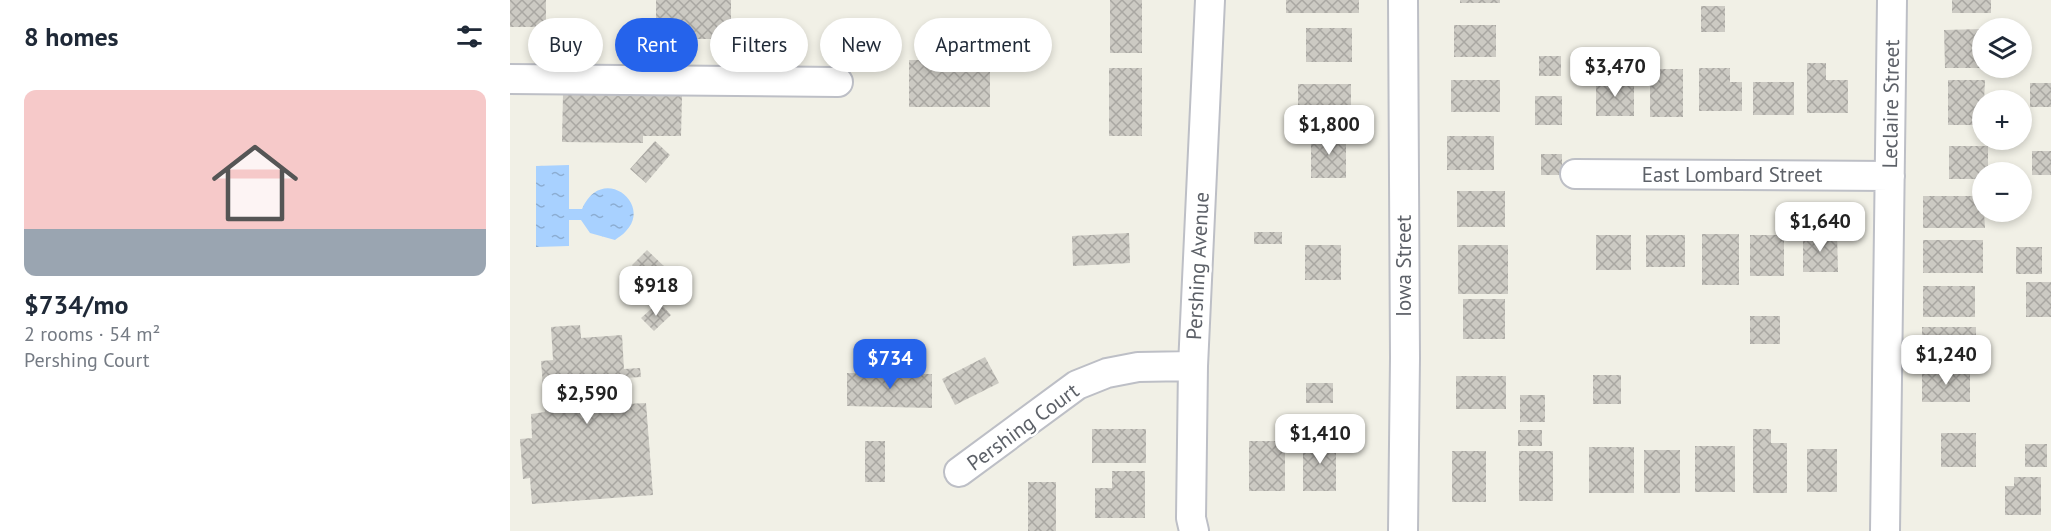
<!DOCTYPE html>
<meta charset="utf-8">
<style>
:root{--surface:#fff;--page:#f2f2f3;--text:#1f2937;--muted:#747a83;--accent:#2563eb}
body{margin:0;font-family:"PT Sans",sans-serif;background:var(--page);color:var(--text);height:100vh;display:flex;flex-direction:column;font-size:22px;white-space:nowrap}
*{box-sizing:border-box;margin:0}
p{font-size:20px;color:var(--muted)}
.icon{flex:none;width:33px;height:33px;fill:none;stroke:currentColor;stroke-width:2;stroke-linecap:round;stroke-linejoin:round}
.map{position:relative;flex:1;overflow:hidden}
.details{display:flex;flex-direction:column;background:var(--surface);width:510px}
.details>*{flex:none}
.hud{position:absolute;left:18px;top:18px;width:570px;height:54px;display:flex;gap:12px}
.buttons{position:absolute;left:1462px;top:18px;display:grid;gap:12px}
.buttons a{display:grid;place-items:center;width:60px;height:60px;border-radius:50%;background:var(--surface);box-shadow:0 3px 9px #0003;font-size:30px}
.price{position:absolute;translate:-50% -51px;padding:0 14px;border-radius:12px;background:#fff;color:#222;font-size:20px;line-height:39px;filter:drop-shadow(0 2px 3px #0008)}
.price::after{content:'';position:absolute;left:50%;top:36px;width:18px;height:14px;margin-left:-9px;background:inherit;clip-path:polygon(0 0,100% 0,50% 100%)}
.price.active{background:var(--accent);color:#fff}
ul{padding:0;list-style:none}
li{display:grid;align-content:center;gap:12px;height:318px;padding:0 24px}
li span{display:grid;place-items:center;height:186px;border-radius:12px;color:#555}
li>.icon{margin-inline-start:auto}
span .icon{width:108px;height:108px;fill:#fffc;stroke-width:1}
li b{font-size:26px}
h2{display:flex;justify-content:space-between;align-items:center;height:72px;padding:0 24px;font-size:26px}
.chip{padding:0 21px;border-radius:27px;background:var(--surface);box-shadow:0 3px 9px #0003;font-size:21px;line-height:54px}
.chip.active{background:var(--accent);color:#fff}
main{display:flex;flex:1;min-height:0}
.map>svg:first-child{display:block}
.water{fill:url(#water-ripples)}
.building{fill:url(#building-cross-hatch)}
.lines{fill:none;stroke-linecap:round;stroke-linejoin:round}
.street-casing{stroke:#bdbfc6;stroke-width:32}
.street{stroke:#fff;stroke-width:28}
.labels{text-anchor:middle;stroke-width:5;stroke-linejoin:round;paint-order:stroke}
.street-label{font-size:21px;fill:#5d6168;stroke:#fff}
</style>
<main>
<section class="details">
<h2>8 homes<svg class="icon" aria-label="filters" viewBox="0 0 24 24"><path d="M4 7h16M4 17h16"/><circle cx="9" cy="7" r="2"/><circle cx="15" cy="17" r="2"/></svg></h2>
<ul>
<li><span style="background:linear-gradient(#f6c9c9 75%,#9aa5b1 0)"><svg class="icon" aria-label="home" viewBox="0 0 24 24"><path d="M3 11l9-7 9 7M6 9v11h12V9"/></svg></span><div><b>$734/mo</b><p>2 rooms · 54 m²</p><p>Pershing Court</p></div></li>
</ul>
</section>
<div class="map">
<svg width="1541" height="531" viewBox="0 0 1541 531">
<defs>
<pattern id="water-ripples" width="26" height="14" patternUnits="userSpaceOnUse" patternTransform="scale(1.5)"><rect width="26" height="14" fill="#a8d1ff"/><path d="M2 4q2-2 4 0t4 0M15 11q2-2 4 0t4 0" fill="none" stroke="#8cadd2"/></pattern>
<pattern id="building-cross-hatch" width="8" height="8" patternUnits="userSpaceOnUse" patternTransform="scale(1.5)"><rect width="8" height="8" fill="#cccac3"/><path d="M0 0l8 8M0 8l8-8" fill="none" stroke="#a9a7a2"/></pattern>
</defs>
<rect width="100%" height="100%" fill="#f1f0e6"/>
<path class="water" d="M 59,165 L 59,209 L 72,209 C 92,163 143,204 116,231 C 113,235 108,237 105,240 L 80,233 L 71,220 L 59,220 L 59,246 L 26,247 L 26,166 Z"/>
<path class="building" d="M 0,0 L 36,0 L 36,27 L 0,27 Z
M 146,0 L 221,0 L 221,39 L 146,39 Z
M 600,0 L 632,0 L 632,53 L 600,53 Z
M 776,0 L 849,0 L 849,13 L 776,13 Z
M 950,0 L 990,0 L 990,3 L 950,3 Z
M 1442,0 L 1481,0 L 1481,13 L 1442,13 Z
M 1191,6 L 1215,6 L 1215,32 L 1191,32 Z
M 944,25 L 986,25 L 986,57 L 944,57 Z
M 796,28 L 842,28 L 842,62 L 796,62 Z
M 1473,29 L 1473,68 L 1435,68 L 1434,30 Z
M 1029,56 L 1051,56 L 1051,76 L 1029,76 Z
M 399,60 L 480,60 L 480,107 L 399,107 Z
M 1297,63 L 1316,63 L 1316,80 L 1338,80 L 1338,113 L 1297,113 Z
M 599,68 L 632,68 L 632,136 L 599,136 Z
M 1189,68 L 1220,68 L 1220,82 L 1232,82 L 1232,111 L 1189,111 Z
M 1140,69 L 1173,69 L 1173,117 L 1140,117 Z
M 941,80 L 990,80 L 990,112 L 941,112 Z
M 1438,80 L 1475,80 L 1473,125 L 1438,125 Z
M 1086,81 L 1124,81 L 1124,116 L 1086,116 Z
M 1243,82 L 1284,82 L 1284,115 L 1243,115 Z
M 1520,83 L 1541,83 L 1541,107 L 1520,107 Z
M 788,84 L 841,84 L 841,115 L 788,115 Z
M 53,94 L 172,96 L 171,136 L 133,136 L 133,143 L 52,142 Z
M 1025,96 L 1052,96 L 1052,125 L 1025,125 Z
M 801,133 L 836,133 L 836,178 L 801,178 Z
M 937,136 L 984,136 L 984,170 L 937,170 Z
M 145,141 L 160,155 L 136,183 L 120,169 Z
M 1439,146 L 1478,146 L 1478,172 L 1473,172 L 1473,179 L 1439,179 Z
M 1522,151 L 1541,151 L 1541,175 L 1522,175 Z
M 1031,154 L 1052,154 L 1052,175 L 1031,175 Z
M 947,191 L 995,191 L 995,227 L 947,227 Z
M 1413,196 L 1473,196 L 1475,228 L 1413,228 Z
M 744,232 L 772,232 L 772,244 L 744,244 Z
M 619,233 L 620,263 L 563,266 L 562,236 Z
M 1327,233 L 1328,272 L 1293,272 L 1293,234 Z
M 1192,234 L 1229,234 L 1229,285 L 1192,285 Z
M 1086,235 L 1121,235 L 1121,270 L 1086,270 Z
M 1136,235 L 1175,235 L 1175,267 L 1136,267 Z
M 1240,235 L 1274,235 L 1274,276 L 1240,276 Z
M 1413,240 L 1473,240 L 1473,273 L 1413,273 Z
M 795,245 L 831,245 L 831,280 L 795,280 Z
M 948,245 L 998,245 L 998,294 L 948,294 Z
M 1506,247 L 1532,247 L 1532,274 L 1506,274 Z
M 137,250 L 157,269 L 143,285 L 122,265 Z
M 1516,282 L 1541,282 L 1541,317 L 1516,317 Z
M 1413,286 L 1465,286 L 1465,317 L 1413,317 Z
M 953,299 L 995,299 L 995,339 L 953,339 Z
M 149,302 L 161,315 L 144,331 L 131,318 Z
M 1240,316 L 1270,316 L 1270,344 L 1240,344 Z
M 70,325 L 71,338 L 112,335 L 114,369 L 130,368 L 131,377 L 114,378 L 116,404 L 136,403 L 143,495 L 22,504 L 20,478 L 13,479 L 10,439 L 22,438 L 21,414 L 35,412 L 31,361 L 43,360 L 41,327 Z
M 1412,327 L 1466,327 L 1466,360 L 1412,360 Z
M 475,357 L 489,383 L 445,405 L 432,379 Z
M 1412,371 L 1460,371 L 1460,402 L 1412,402 Z
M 337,373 L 422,374 L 422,408 L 337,406 Z
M 1083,375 L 1111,375 L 1111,404 L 1083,404 Z
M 946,376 L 996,376 L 996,409 L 946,409 Z
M 796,383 L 823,383 L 823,403 L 796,403 Z
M 1010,395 L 1035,395 L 1035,422 L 1010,422 Z
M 582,429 L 636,429 L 636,463 L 582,463 Z
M 1243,429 L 1261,429 L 1261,443 L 1277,443 L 1277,493 L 1243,493 Z
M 1008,430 L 1032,430 L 1032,446 L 1008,446 Z
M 1431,433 L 1466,433 L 1466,467 L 1431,467 Z
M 793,439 L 826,439 L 826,491 L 793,491 Z
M 355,441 L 375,441 L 375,482 L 355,482 Z
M 739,441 L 775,441 L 775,491 L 739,491 Z
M 1515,444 L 1537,444 L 1537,467 L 1515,467 Z
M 1185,446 L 1225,446 L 1225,492 L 1185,492 Z
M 1079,447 L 1124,447 L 1124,493 L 1079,493 Z
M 1297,449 L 1327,449 L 1327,492 L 1297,492 Z
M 1134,450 L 1170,450 L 1170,493 L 1134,493 Z
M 942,451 L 976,451 L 976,502 L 942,502 Z
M 1009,451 L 1043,451 L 1043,501 L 1009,501 Z
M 602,471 L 635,471 L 635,518 L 585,518 L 585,488 L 602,488 Z
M 1504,477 L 1531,477 L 1531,515 L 1495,515 L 1495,486 L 1504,486 Z
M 518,482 L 546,482 L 546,531 L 518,531 Z"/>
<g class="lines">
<defs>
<path id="street" d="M 0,79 L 328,82
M 1065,174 L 1380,176
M 449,472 L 567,385 L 597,373 L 628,367 L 683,366
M 684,531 L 681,518 L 683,366 L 700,0
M 893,531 L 895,358 L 893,0
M 1375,531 L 1382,0"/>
</defs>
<use href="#street" class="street-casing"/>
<use href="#street" class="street"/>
</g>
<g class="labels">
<g class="street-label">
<text transform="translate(1381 104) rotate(-89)" y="7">Leclaire Street</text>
<text x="1222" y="182">East Lombard Street</text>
<text transform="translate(688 266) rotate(-87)" y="7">Pershing Avenue</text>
<text transform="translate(894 266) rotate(-90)" y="7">Iowa Street</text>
<text transform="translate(513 427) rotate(-36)" y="7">Pershing Court</text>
</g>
</g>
</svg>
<div class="buttons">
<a><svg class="icon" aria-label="layers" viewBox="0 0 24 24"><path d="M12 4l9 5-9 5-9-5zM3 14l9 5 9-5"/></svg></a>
<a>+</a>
<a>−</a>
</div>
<b class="price" style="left:1105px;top:98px">$3,470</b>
<b class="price" style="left:819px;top:156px">$1,800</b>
<b class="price" style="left:1310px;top:253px">$1,640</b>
<b class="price" style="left:146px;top:317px">$918</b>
<b class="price" style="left:1436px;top:386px">$1,240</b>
<b class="price active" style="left:380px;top:390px">$734</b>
<b class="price" style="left:77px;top:425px">$2,590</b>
<b class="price" style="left:810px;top:465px">$1,410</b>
<div class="hud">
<a class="chip">Buy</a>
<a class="chip active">Rent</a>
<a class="chip">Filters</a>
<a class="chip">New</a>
<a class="chip">Apartment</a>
</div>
</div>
</main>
